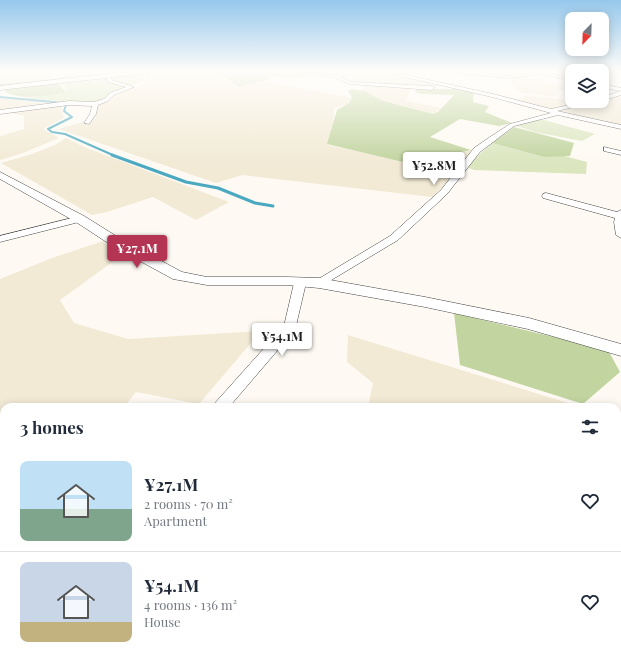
<!DOCTYPE html>
<meta charset="utf-8">
<style>
:root{--surface:#fff;--page:#f2f2f3;--text:#1f2937;--muted:#747a83;--line:#e0e1e3;--accent:#b33453}
body{margin:0;font-family:"Playfair Display",serif;background:var(--page);color:var(--text);height:100vh;display:flex;flex-direction:column;font-size:15px;white-space:nowrap}
*{box-sizing:border-box;margin:0}
p{font-size:13px;color:var(--muted)}
.icon{flex:none;width:22px;height:22px;fill:none;stroke:currentColor;stroke-width:2;stroke-linecap:round;stroke-linejoin:round}
.map{position:relative;flex:1;overflow:hidden}
.panel{position:absolute;left:0px;top:403px;width:621px;height:256px;display:flex;flex-direction:column;background:var(--surface);border-radius:12px 12px 0 0;box-shadow:0 2px 10px #0003}
.panel>*{flex:none}
.needle{width:26px;rotate:203deg}
.controls{position:absolute;left:565px;top:12px;display:grid;gap:8px}
.controls a{display:grid;place-items:center;width:44px;height:44px;border-radius:8px;background:var(--surface);box-shadow:0 2px 10px #0003;font-size:20px}
.price{position:absolute;translate:-50% -34px;padding:0 9px;border-radius:4px;background:#fff;color:#222;font-size:13px;line-height:26px;filter:drop-shadow(0 1px 2px #0008)}
.price::after{content:'';position:absolute;left:50%;top:24px;width:12px;height:9px;margin-left:-6px;background:inherit;clip-path:polygon(0 0,100% 0,50% 100%)}
.price.current{background:var(--accent);color:#fff}
ul{padding:0;list-style:none}
li{display:flex;align-items:center;gap:12px;height:100px;padding:0 20px}
li+li{border-top:1px solid var(--line)}
li span{display:grid;place-items:center;flex:none;width:112px;height:80px;border-radius:8px;color:#555}
li>.icon{margin-inline-start:auto}
span .icon{width:48px;height:48px;fill:#fffc;stroke-width:1}
li b{font-size:17px}
h2{display:flex;justify-content:space-between;align-items:center;height:48px;padding:0 20px;font-size:17px}
.map>svg:first-child{display:block}
.farmland{fill:#f2ead5}
.green{fill:#dbe6bf}
.forest{fill:#c2d5a0}
.lines{fill:none;stroke-linecap:round;stroke-linejoin:round}
.stream-far1{stroke:#4aa9c1;stroke-width:2}
.stream{stroke:#4aa9c1;stroke-width:3}
.minor-casing{stroke:#434343;stroke-width:1}
.tertiary-casing{stroke:#434343;stroke-width:1}
.minor{fill:#fff;fill-rule:evenodd}
.tertiary{fill:#fff;fill-rule:evenodd}
</style>
<div class="map">
<svg width="621" height="659" viewBox="0 0 621 659">
<rect width="100%" height="100%" fill="#fefaf3"/>
<path class="farmland" d="M 4,71 L 144,71 L 0,88 L 0,72 Z
M 162,71 L 198,71 L 208,73 L 219,76 L 236,87 L 264,81 L 352,98 L 349,103 L 334,109 L 333,133 L 327,145 L 361,152 L 407,163 L 471,150 L 478,152 L 432,197 L 242,175 L 216,183 L 59,129 L 96,118 L 95,115 L 99,105 L 115,96 L 145,83 L 146,73 Z
M 355,71 L 374,71 L 447,87 L 370,85 L 346,81 L 361,77 L 347,74 Z
M 520,76 L 572,87 L 572,91 L 558,90 L 557,95 L 554,97 L 522,93 L 514,87 L 511,82 L 513,78 Z
M 368,86 L 411,87 L 406,101 L 442,108 L 433,114 L 376,100 L 361,90 Z
M 527,95 L 566,100 L 576,102 L 551,109 L 517,100 Z
M 617,95 L 621,96 L 621,126 L 557,111 L 594,101 L 602,101 Z
M 0,98 L 49,103 L 61,106 L 64,118 L 43,129 L 59,138 L 23,153 L 0,160 L 0,136 L 24,129 L 24,116 L 0,111 Z
M 66,138 L 84,147 L 229,202 L 196,220 L 153,197 L 107,212 L 92,215 L 1,163 L 32,154 L 55,145 Z
M 103,241 L 118,258 L 60,300 L 74,323 L 128,339 L 261,331 L 199,404 L 136,392 L 124,407 L 4,407 L 4,542 L 0,543 L 0,279 L 52,258 Z
M 348,335 L 581,407 L 368,407 L 373,383 L 347,362 Z
M 617,456 L 621,461 L 621,577 L 617,576 Z
M 617,578 L 621,578 L 621,659 L 485,659 L 486,655 L 617,655 Z
M 21,655 L 469,655 L 467,659 L 17,659 Z"/>
<path class="green" d="M 144,72 L 143,81 L 114,93 L 96,104 L 23,98 L 66,93 L 65,86 L 59,82 Z
M 523,120 L 544,120 L 595,134 L 582,141 L 535,132 L 514,125 Z
M 492,143 L 544,157 L 557,154 L 587,162 L 586,174 L 474,170 L 466,167 Z"/>
<path class="forest" d="M 208,71 L 257,71 L 286,74 L 292,71 L 303,71 L 318,74 L 298,77 L 274,76 L 266,80 L 239,87 L 220,75 Z
M 56,83 L 61,86 L 66,93 C 46,95 23,101 5,92 L 6,89 Z
M 351,89 L 364,91 L 383,101 L 433,114 L 438,112 L 454,95 L 422,94 L 415,92 L 416,89 L 456,89 L 474,92 L 473,102 L 489,106 L 485,112 L 512,123 L 499,126 L 460,119 L 430,137 L 471,150 L 407,163 L 327,144 L 337,110 L 349,103 L 352,98 L 348,91 Z
M 514,127 L 574,143 L 570,156 L 544,157 L 492,143 Z
M 454,313 L 608,350 L 620,372 L 583,404 L 460,365 Z"/>
<g class="lines">
<path class="stream-far1" d="M 0,97 L 64,103 L 66,105 L 64,111 L 72,117 L 48,129 L 52,132 L 65,134 L 115,156"/>
<path class="stream" d="M 112,155 L 186,182 L 218,188 L 255,203 L 273,206"/>
<defs>
<path id="minor" d="M 304,71 C 315,71 325,75 336,75 C 342,75 347,71 354,71 L 341,77 L 351,82 L 432,86 L 435,88 L 432,90 L 350,84 L 336,78 Z
M 379,71 L 388,71 L 493,94 L 551,109 L 588,101 L 599,101 L 557,111 L 621,125 L 621,129 L 558,115 L 514,126 L 480,152 L 447,194 L 398,240 L 323,285 L 315,285 L 313,283 L 315,281 L 390,236 L 441,190 L 474,148 L 490,137 L 510,124 L 551,113 L 492,97 Z
M 437,71 L 457,71 L 510,76 L 542,71 L 572,79 L 572,81 L 542,74 L 510,78 Z
M 608,71 L 621,72 L 621,74 Z
M 105,75 L 109,75 L 112,80 L 134,87 L 114,95 L 108,101 L 98,105 L 96,114 L 89,124 L 84,123 L 90,114 L 92,106 L 69,105 L 0,114 L 0,110 L 69,101 L 94,102 L 104,99 L 110,93 L 126,87 L 108,82 Z
M 602,84 L 621,88 L 621,95 L 602,101 L 602,97 L 621,91 L 602,88 Z
M 604,147 L 621,151 L 621,155 L 604,151 Z
M 546,193 L 617,212 L 621,210 L 621,238 L 616,235 L 614,222 L 615,218 L 543,198 L 542,196 L 543,194 Z
M 80,216 L 83,217 L 85,219 L 83,221 L 0,242 L 0,236 Z
M 300,280 L 304,281 L 306,283 L 295,330 L 229,407 L 212,407 L 215,403 L 284,326 L 294,283 L 296,281 Z
M 4,635 L 4,655 L 12,655 L 9,659 L 0,659 L 0,637 Z"/>
<path id="tertiary" d="M 133,71 L 153,71 L 150,73 L 0,90 L 0,86 Z
M 0,172 L 84,216 L 124,241 L 182,272 L 207,277 L 287,277 L 319,278 L 425,297 L 529,318 L 621,344 L 621,356 L 528,329 L 425,307 L 319,288 L 287,285 L 207,285 L 173,279 L 114,247 L 76,222 L 0,179 Z"/>
</defs>
<use href="#minor" class="minor-casing"/>
<use href="#tertiary" class="tertiary-casing"/>
<use href="#minor" class="minor"/>
<use href="#tertiary" class="tertiary"/>
</g>
<linearGradient id="sky" x2="0" y2="1"><stop stop-color="#96c8ec"/><stop offset="0.44" stop-color="#fffdfa"/><stop offset="1" stop-color="#fffdfa" stop-opacity="0"/></linearGradient>
<rect width="621" height="163" fill="url(#sky)"/>
</svg>
<div class="controls">
<a><svg class="needle" viewBox="-14 -14 28 28"><path d="M0-13l5 13h-10z" fill="#e53935"/><path d="M0 13l5-13h-10z" fill="#747a83"/></svg></a>
<a><svg class="icon" aria-label="layers" viewBox="0 0 24 24"><path d="M12 4l9 5-9 5-9-5zM3 14l9 5 9-5"/></svg></a>
</div>
<b class="price" style="left:434px;top:186px">¥52.8M</b>
<b class="price current" style="left:137px;top:269px">¥27.1M</b>
<b class="price" style="left:282px;top:357px">¥54.1M</b>
<section class="panel">
<h2>3 homes<svg class="icon" aria-label="filters" viewBox="0 0 24 24"><path d="M4 7h16M4 17h16"/><circle cx="9" cy="7" r="2"/><circle cx="15" cy="17" r="2"/></svg></h2>
<ul>
<li><span style="background:linear-gradient(#bfe0f5 60%,#7fa58c 0)"><svg class="icon" aria-label="home" viewBox="0 0 24 24"><path d="M3 11l9-7 9 7M6 9v11h12V9"/></svg></span><div><b>¥27.1M</b><p>2 rooms · 70 m²</p><p>Apartment</p></div><svg class="icon" aria-label="heart" viewBox="0 0 24 24"><path d="M12 20l-8-8c-3-5 5-10 8-4 3-6 11-1 8 4z"/></svg></li>
<li><span style="background:linear-gradient(#c9d6e8 75%,#c2b280 0)"><svg class="icon" aria-label="home" viewBox="0 0 24 24"><path d="M3 11l9-7 9 7M6 9v11h12V9"/></svg></span><div><b>¥54.1M</b><p>4 rooms · 136 m²</p><p>House</p></div><svg class="icon" aria-label="heart" viewBox="0 0 24 24"><path d="M12 20l-8-8c-3-5 5-10 8-4 3-6 11-1 8 4z"/></svg></li>
</ul>
</section>
</div>
